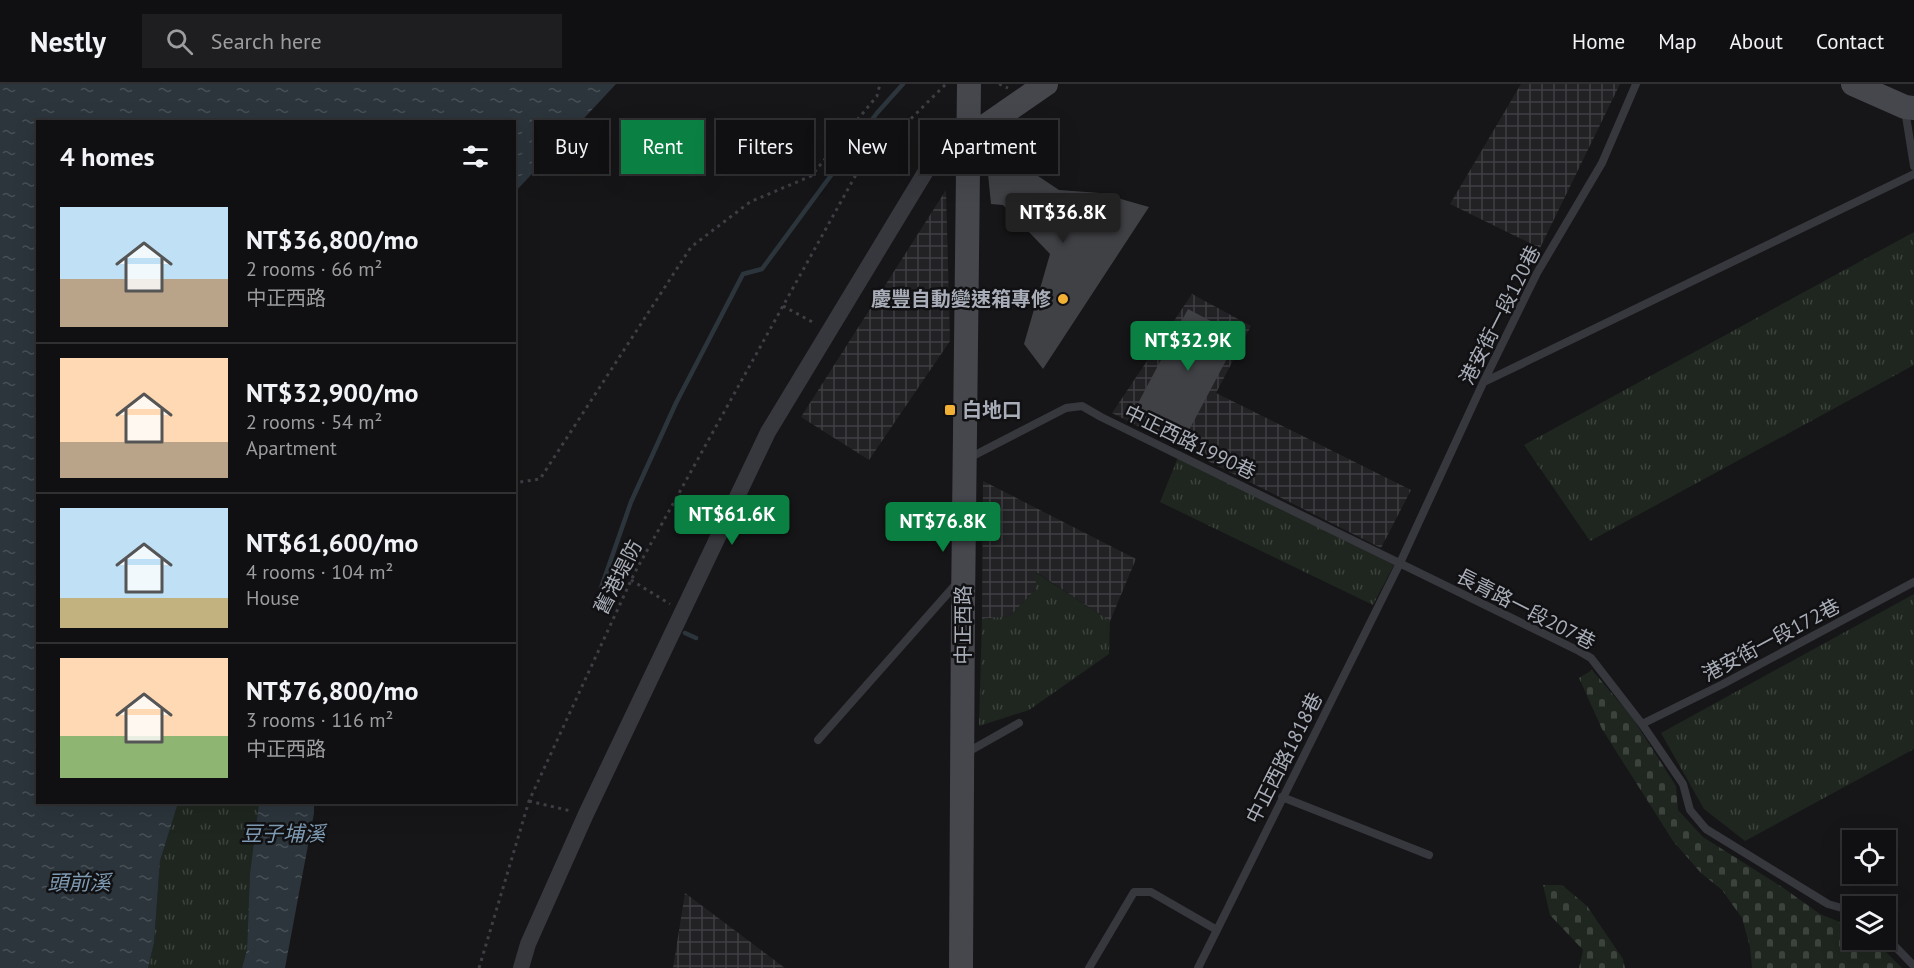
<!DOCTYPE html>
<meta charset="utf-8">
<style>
:root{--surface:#101012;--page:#1e1e20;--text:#f1f3f6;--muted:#9c9d9f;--line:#303032;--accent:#0b8043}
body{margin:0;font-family:"PT Sans","Noto Sans TC",sans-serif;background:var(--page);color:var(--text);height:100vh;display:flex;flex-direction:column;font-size:22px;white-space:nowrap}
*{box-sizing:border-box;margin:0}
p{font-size:20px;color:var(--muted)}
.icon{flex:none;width:33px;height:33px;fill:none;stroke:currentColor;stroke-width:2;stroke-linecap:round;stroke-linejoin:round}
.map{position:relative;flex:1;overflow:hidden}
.side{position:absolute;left:36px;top:36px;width:480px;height:684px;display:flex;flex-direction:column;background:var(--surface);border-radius:0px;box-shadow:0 6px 24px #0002,0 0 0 2px var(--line)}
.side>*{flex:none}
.top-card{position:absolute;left:534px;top:36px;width:570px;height:54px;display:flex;gap:12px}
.tools{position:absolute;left:1842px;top:746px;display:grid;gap:12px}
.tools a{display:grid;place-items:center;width:54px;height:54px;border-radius:0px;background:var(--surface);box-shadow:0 6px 24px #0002,0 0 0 2px var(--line);font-size:30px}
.price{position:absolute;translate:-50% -51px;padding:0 14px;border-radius:6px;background:var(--accent);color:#fff;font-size:20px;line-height:39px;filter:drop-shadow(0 2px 3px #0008)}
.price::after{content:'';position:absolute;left:50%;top:36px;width:18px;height:14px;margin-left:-9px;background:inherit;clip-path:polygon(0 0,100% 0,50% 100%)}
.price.current{background:#222;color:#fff}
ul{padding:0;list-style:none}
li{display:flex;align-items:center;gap:18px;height:150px;padding:0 24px}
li+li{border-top:2px solid var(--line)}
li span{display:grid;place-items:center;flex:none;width:168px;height:120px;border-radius:0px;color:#555}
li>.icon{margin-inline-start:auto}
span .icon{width:72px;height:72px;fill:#fffc;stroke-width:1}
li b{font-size:26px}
h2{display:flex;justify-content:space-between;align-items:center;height:72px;padding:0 24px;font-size:26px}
.pill{padding:0 21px;border-radius:0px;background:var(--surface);box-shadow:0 6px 24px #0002,0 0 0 2px var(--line);font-size:21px;line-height:54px}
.pill.current{background:var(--accent);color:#fff}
header{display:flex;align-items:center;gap:36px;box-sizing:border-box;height:84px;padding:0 30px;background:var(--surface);border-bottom:2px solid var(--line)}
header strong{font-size:28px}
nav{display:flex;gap:33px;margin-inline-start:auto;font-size:21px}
.search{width:420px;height:54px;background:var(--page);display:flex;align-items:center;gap:15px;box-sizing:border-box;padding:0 21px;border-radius:0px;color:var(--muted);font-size:22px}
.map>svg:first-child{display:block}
.industrial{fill:url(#industrial-grid)}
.grass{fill:url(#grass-tufts)}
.cemetery{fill:url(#cemetery-stones)}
.water{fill:url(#water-ripples)}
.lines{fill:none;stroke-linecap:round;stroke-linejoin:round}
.stream{stroke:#2c353c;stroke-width:4.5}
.building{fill:#404145}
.path{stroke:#3d3f44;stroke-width:3;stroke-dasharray:3 4.5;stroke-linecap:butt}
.lane{stroke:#37383d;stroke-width:8}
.street{stroke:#37383d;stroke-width:16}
.secondary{stroke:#45474d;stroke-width:24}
.poi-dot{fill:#f2b134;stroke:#111113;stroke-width:2}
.labels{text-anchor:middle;stroke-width:5;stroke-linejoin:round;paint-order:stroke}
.poi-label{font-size:20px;font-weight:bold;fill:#a8adb8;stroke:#111113;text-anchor:end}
.street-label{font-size:20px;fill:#a8adb8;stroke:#111113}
.water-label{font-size:21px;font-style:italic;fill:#7f9bb3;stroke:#111113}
</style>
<header>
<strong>Nestly</strong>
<div class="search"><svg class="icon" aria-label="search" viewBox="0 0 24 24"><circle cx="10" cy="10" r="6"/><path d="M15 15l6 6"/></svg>Search here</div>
<nav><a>Home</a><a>Map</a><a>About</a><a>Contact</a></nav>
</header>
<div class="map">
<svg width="1914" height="884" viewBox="0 0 1914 884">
<defs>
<pattern id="industrial-grid" width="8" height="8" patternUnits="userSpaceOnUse" patternTransform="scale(1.5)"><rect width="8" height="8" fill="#222225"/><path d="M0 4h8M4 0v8" fill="none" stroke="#3f3f43"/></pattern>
<pattern id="grass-tufts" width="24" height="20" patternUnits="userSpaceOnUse" patternTransform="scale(1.5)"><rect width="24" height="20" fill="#1e261f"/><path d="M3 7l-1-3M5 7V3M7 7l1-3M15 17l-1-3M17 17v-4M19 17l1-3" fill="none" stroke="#3c433d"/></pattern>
<pattern id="cemetery-stones" width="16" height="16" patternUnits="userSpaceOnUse" patternTransform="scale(1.5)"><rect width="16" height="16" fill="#1e261f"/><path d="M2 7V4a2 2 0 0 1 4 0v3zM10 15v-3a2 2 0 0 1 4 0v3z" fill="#3c433d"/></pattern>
<pattern id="water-ripples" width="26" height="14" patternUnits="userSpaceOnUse" patternTransform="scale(1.5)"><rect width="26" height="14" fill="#2c353c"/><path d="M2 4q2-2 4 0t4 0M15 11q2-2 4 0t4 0" fill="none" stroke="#485056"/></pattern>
</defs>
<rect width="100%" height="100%" fill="#161618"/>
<path class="industrial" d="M 1521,0 L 1620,0 L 1540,164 L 1450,120 Z
M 946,106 L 950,257 L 869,376 L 801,333 Z
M 1192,210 L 1251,242 L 1216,309 L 1411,406 L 1381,464 L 1112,329 Z
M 983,397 L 1136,475 L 1110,537 L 1036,488 L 1036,505 L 1010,532 L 982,535 Z
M 685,809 L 785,884 L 673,884 Z"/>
<path class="grass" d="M 1914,148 L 1914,281 L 1590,457 L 1524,361 Z
M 1178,373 L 1394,481 L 1373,521 L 1160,418 Z
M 1035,488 L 1110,537 L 1109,570 L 1029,626 L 979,642 L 982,535 L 1010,532 L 1036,505 Z
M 1914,510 L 1914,665 L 1745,757 L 1704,725 L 1661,649 Z
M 178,719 L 259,719 L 250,789 L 247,865 L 242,884 L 148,884 L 154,859 L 160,777 Z"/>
<path class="cemetery" d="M 1592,586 L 1632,633 L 1676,702 L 1678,726 L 1703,753 L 1782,803 L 1820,830 L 1852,843 L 1852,855 L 1873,855 L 1902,884 L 1752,884 L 1750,863 L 1742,834 L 1722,806 L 1701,789 L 1673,757 L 1602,645 L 1579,594 Z
M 1543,801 L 1562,801 L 1587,822 L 1623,875 L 1625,884 L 1579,884 L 1583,866 L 1550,831 Z"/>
<path class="water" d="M 0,0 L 616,0 L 515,108 L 514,38 L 38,38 L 38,718 L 178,719 L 160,777 L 154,859 L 148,884 L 0,884 Z
M 259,719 L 314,719 L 314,729 L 285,884 L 242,884 L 247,865 L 250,789 Z"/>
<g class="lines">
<path class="stream" d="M 601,504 L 631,418 L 676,319 L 743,190 L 762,185 L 877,29 L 903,0
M 685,549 L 696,554"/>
</g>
<path class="building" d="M 999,66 L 1059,106 L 1100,109 L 1149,123 L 1043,285 L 1024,260 L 1050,170 L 1003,121 L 991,120 L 987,80 Z
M 1188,225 L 1239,252 L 1187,350 L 1136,323 Z"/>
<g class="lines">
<path class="path" d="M 999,0 L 1008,4
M 783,222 L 816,240
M 514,394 L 520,398 L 540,395 L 691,163 L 750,118 L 811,92 L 877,12 L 880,0
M 631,496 L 670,520
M 529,717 L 571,727
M 479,884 L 529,717 L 634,490 L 858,87 L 946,0"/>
<path class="lane" d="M 1905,26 L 1914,82
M 1484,298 L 1914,90
M 969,374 L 1066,324 L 1082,322 L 1101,333 L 1579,567 L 1591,574 L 1642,640 L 1683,700 L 1690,726 L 1706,745 L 1828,820 L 1852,827
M 1642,640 L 1723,600 L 1914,498
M 818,656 L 957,499
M 966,669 L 1019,639
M 1282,713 L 1429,771
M 1886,853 L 1914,882
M 1089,884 L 1134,808 L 1151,808 L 1217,846
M 1198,884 L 1400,479 L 1483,299 L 1537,189 L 1602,79 L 1636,0"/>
<path class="street" d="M 521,884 L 528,860 L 586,730 L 768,348 L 926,87 L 968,54"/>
<path class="secondary" d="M 1853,0 L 1905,23 L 1914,24
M 968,54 L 1046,0
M 961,884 L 963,522 L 969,0"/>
</g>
<g class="poi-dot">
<circle cx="1063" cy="215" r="6"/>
<rect x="944" y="320" width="12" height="12" rx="3"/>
</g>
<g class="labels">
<g class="poi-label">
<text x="1051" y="222">慶豐自動變速箱專修</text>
<text x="962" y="333" text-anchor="start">白地口</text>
</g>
<g class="street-label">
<text transform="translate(1500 231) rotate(-63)" y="7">港安街一段120巷</text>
<text transform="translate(1190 358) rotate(26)" y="7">中正西路1990巷</text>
<text transform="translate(618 493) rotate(-63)" y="7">舊港堤防</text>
<text transform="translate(1526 525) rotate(27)" y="7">長青路一段207巷</text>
<text transform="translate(963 541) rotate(-90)" y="7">中正西路</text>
<text transform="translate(1771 556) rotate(-28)" y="7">港安街一段172巷</text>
<text transform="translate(1284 674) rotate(-63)" y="7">中正西路1818巷</text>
</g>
<g class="water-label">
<text x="283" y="757">豆子埔溪</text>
<text x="79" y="806">頭前溪</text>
</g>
</g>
</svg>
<div class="tools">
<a><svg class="icon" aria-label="locate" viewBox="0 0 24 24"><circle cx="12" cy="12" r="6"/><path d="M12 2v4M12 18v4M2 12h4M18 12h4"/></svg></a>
<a><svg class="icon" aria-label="layers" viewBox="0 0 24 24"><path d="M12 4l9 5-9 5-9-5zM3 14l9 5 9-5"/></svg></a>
</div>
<b class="price current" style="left:1063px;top:160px">NT$36.8K</b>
<b class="price" style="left:1188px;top:288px">NT$32.9K</b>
<b class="price" style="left:732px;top:462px">NT$61.6K</b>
<b class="price" style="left:943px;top:469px">NT$76.8K</b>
<div class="top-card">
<a class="pill">Buy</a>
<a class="pill current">Rent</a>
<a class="pill">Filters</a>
<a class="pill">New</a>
<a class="pill">Apartment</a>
</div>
<section class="side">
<h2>4 homes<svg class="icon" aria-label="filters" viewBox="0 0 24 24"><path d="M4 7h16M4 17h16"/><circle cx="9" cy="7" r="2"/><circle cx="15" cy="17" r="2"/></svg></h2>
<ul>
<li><span style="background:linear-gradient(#bfe0f5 60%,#b9a48a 0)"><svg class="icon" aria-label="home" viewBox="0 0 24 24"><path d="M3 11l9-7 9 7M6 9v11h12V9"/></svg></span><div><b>NT$36,800/mo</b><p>2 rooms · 66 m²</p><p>中正西路</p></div></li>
<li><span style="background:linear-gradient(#ffd9b3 70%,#b9a48a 0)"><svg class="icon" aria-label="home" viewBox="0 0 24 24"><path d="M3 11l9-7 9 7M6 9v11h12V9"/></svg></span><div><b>NT$32,900/mo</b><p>2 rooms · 54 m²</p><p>Apartment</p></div></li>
<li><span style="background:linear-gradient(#bfe0f5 75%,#c2b280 0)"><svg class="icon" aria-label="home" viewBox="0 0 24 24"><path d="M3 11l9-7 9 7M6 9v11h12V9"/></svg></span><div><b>NT$61,600/mo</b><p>4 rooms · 104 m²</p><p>House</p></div></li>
<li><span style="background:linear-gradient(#ffd9b3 65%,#8fb573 0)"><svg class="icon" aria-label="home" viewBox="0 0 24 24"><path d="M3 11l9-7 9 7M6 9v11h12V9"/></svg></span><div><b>NT$76,800/mo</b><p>3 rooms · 116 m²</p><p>中正西路</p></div></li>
</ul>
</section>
</div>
